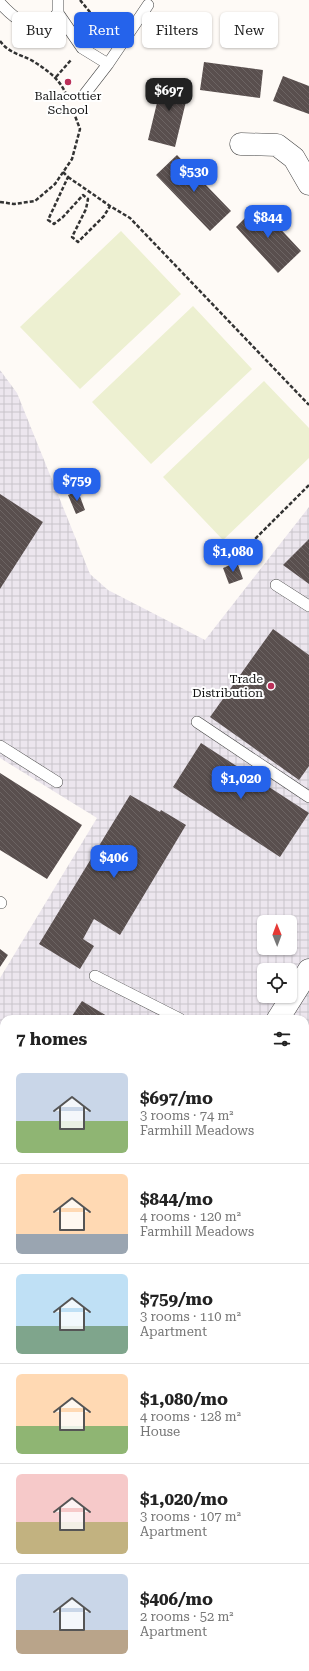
<!DOCTYPE html>
<meta charset="utf-8">
<style>
:root{--surface:#fff;--page:#f6f6f6;--text:#222;--muted:#767676;--line:#e0e0e0;--accent:#2563eb}
body{margin:0;font-family:"Roboto Serif",serif;background:var(--page);color:var(--text);height:100vh;display:flex;flex-direction:column;font-size:15px;white-space:nowrap}
*{box-sizing:border-box;margin:0}
p{font-size:13px;color:var(--muted)}
.icon{flex:none;width:22px;height:22px;fill:none;stroke:currentColor;stroke-width:2;stroke-linecap:round;stroke-linejoin:round}
.map{position:relative;flex:1;overflow:hidden}
.panel{position:absolute;left:0px;top:1015px;width:309px;height:656px;display:flex;flex-direction:column;background:var(--surface);border-radius:12px 12px 0 0;box-shadow:0 1px 3px #0004}
.panel>*{flex:none}
.banner{position:absolute;left:12px;top:12px;width:285px;height:36px;display:flex;gap:8px}
.needle{width:26px;rotate:359deg}
.controls{position:absolute;left:257px;top:915px;display:grid;gap:8px}
.controls a{display:grid;place-items:center;width:40px;height:40px;border-radius:6px;background:var(--surface);box-shadow:0 1px 3px #0004;font-size:20px}
.price{position:absolute;translate:-50% -34px;padding:0 9px;border-radius:8px;background:var(--accent);color:#fff;font-size:13px;line-height:26px;filter:drop-shadow(0 1px 2px #0008)}
.price::after{content:'';position:absolute;left:50%;top:24px;width:12px;height:9px;margin-left:-6px;background:inherit;clip-path:polygon(0 0,100% 0,50% 100%)}
.price.selected{background:#222;color:#fff}
ul{padding:0;list-style:none}
li{display:flex;align-items:center;gap:12px;height:100px;padding:0 16px}
li+li{border-top:1px solid var(--line)}
li span{display:grid;place-items:center;flex:none;width:112px;height:80px;border-radius:6px;color:#555}
li>.icon{margin-inline-start:auto}
span .icon{width:48px;height:48px;fill:#fffc;stroke-width:1}
li b{font-size:17px}
h2{display:flex;justify-content:space-between;align-items:center;height:48px;padding:0 16px;font-size:17px}
.chip{padding:0 14px;border-radius:6px;background:var(--surface);box-shadow:0 1px 3px #0004;font-size:14px;line-height:36px}
.chip.selected{background:var(--accent);color:#fff}
.map>svg:first-child{display:block}
.industrial{fill:url(#industrial-grid);fill-rule:evenodd}
.pitch{fill:#edf0d1}
.building{fill:url(#building-back-hatch)}
.lines{fill:none;stroke-linecap:round;stroke-linejoin:round}
.service-casing{stroke:#444;stroke-width:12}
.minor-casing{stroke:#444;stroke-width:23}
.path{stroke:#333;stroke-width:2.5;stroke-dasharray:4 2;stroke-linecap:butt}
.service{stroke:#fff;stroke-width:11}
.minor{stroke:#fff;stroke-width:22}
.poi-dot{fill:#ba3059;stroke:#fff;stroke-width:1.5}
.labels{text-anchor:middle;stroke-width:4;stroke-linejoin:round;paint-order:stroke}
.poi-label{font-size:12px;fill:#111;stroke:#fff}
</style>
<div class="map">
<svg width="309" height="1671" viewBox="0 0 309 1671">
<defs>
<pattern id="industrial-grid" width="8" height="8" patternUnits="userSpaceOnUse"><rect width="8" height="8" fill="#ece6ee"/><path d="M0 4h8M4 0v8" fill="none" stroke="#c9c4cb"/></pattern>
<pattern id="building-back-hatch" width="6" height="6" patternUnits="userSpaceOnUse"><rect width="6" height="6" fill="#594f4e"/><path d="M-1 5l2 2M0 0l6 6M5-1l2 2" fill="none" stroke="#6c6463"/></pattern>
</defs>
<rect width="100%" height="100%" fill="#fefaf6"/>
<path class="industrial" d="M 0,370 L 17,393 L 90,574 L 108,590 L 205,640 L 309,507 L 309,1463 L 305,1460 L 305,1019 L 4,1019 L 4,1510 L 0,1516 L 0,978 L 97,818 L 0,758 ZM 264,922 L 290,922 L 290,948 L 264,948 ZM 264,970 L 290,970 L 290,996 L 264,996 Z
M 0,1575 L 4,1578 L 4,1667 L 60,1667 L 57,1671 L 0,1671 Z"/>
<path class="pitch" d="M 121,231 L 181,294 L 80,389 L 20,327 Z
M 193,306 L 252,369 L 151,464 L 92,402 Z
M 264,381 L 309,428 L 309,458 L 223,540 L 163,477 Z"/>
<path class="building" d="M 204,62 L 263,70 L 260,98 L 200,90 Z
M 283,76 L 309,86 L 309,114 L 273,101 Z
M 163,78 L 190,85 L 175,147 L 148,140 Z
M 177,155 L 231,211 L 210,231 L 156,175 Z
M 258,205 L 301,251 L 278,273 L 236,227 Z
M 78,491 L 85,510 L 76,514 L 68,495 Z
M 0,494 L 43,522 L 0,589 Z
M 309,539 L 309,584 L 283,565 Z
M 237,562 L 243,579 L 229,584 L 223,568 Z
M 273,629 L 309,655 L 309,766 L 299,780 L 210,717 Z
M 201,743 L 309,813 L 280,857 L 173,787 Z
M 0,773 L 82,825 L 47,879 L 0,850 Z
M 130,795 L 160,812 L 161,810 L 186,825 L 120,935 L 94,919 L 83,939 L 94,946 L 80,969 L 39,944 Z
M 0,949 L 8,955 L 0,967 Z
M 82,1001 L 112,1019 L 70,1019 Z
M 4,1096 L 4,1329 L 0,1335 L 0,1102 Z
M 305,1231 L 309,1234 L 309,1340 L 305,1337 Z
M 305,1489 L 309,1492 L 309,1637 L 305,1634 Z
M 0,1654 L 4,1657 L 4,1667 L 17,1667 L 22,1671 L 0,1671 Z"/>
<g class="lines">
<defs>
<path id="service" d="M 0,3 C 10,14 30,33 47,24 C 51,22 55,16 58,13
M 58,13 L 82,48 L 108,64
M 58,13 L 58,0
M 84,95 L 108,64 L 148,5
M 276,585 L 309,606
M 197,722 L 309,797
M 0,746 L 57,782
M 0,902 L 1,903
M 95,976 L 180,1019
M 305,1040 L 309,1043
M 0,1057 L 4,1051
M 0,1386 L 4,1389
M 305,1434 L 309,1437"/>
<path id="minor" d="M 241,144 L 277,145 L 294,158 L 309,184
M 278,1019 L 309,970
M 305,1166 L 309,1169
M 0,1464 L 4,1458"/>
</defs>
<use href="#service" class="service-casing"/>
<use href="#minor" class="minor-casing"/>
<path class="path" d="M 80,0 L 94,17 L 91,30
M 0,41 C 9,53 19,54 31,60 C 46,69 59,78 66,94
M 56,77 L 71,60
M 63,172 L 68,177 L 48,220 L 54,224 L 63,217 L 83,195 L 88,199 L 86,209 L 72,237 L 78,242 L 104,216 L 110,206
M 68,177 L 110,206 L 130,218 L 309,405
M 0,202 L 14,204 L 35,201 L 55,184 L 72,159 L 80,129 L 72,108
M 234,560 L 309,485"/>
<use href="#service" class="service"/>
<use href="#minor" class="minor"/>
</g>
<g class="poi-dot">
<circle cx="68" cy="82" r="4"/>
<circle cx="271" cy="686" r="4"/>
</g>
<g class="labels">
<g class="poi-label">
<text x="68" y="100">Ballacottier<tspan x="68" dy="14">School</tspan></text>
<text x="263" y="683" text-anchor="end">Trade<tspan x="263" dy="14">Distribution</tspan></text>
</g>
</g>
</svg>
<div class="controls">
<a><svg class="needle" viewBox="-14 -14 28 28"><path d="M0-13l5 13h-10z" fill="#e53935"/><path d="M0 13l5-13h-10z" fill="#767676"/></svg></a>
<a><svg class="icon" aria-label="locate" viewBox="0 0 24 24"><circle cx="12" cy="12" r="6"/><path d="M12 2v4M12 18v4M2 12h4M18 12h4"/></svg></a>
</div>
<b class="price selected" style="left:169px;top:112px">$697</b>
<b class="price" style="left:194px;top:193px">$530</b>
<b class="price" style="left:268px;top:239px">$844</b>
<b class="price" style="left:77px;top:502px">$759</b>
<b class="price" style="left:233px;top:573px">$1,080</b>
<b class="price" style="left:241px;top:800px">$1,020</b>
<b class="price" style="left:114px;top:879px">$406</b>
<div class="banner">
<a class="chip">Buy</a>
<a class="chip selected">Rent</a>
<a class="chip">Filters</a>
<a class="chip">New</a>
</div>
<section class="panel">
<h2>7 homes<svg class="icon" aria-label="filters" viewBox="0 0 24 24"><path d="M4 7h16M4 17h16"/><circle cx="9" cy="7" r="2"/><circle cx="15" cy="17" r="2"/></svg></h2>
<ul>
<li><span style="background:linear-gradient(#c9d6e8 60%,#8fb573 0)"><svg class="icon" aria-label="home" viewBox="0 0 24 24"><path d="M3 11l9-7 9 7M6 9v11h12V9"/></svg></span><div><b>$697/mo</b><p>3 rooms · 74 m²</p><p>Farmhill Meadows</p></div></li>
<li><span style="background:linear-gradient(#ffd9b3 75%,#9aa5b1 0)"><svg class="icon" aria-label="home" viewBox="0 0 24 24"><path d="M3 11l9-7 9 7M6 9v11h12V9"/></svg></span><div><b>$844/mo</b><p>4 rooms · 120 m²</p><p>Farmhill Meadows</p></div></li>
<li><span style="background:linear-gradient(#bfe0f5 65%,#7fa58c 0)"><svg class="icon" aria-label="home" viewBox="0 0 24 24"><path d="M3 11l9-7 9 7M6 9v11h12V9"/></svg></span><div><b>$759/mo</b><p>3 rooms · 110 m²</p><p>Apartment</p></div></li>
<li><span style="background:linear-gradient(#ffd9b3 65%,#8fb573 0)"><svg class="icon" aria-label="home" viewBox="0 0 24 24"><path d="M3 11l9-7 9 7M6 9v11h12V9"/></svg></span><div><b>$1,080/mo</b><p>4 rooms · 128 m²</p><p>House</p></div></li>
<li><span style="background:linear-gradient(#f6c9c9 60%,#c2b280 0)"><svg class="icon" aria-label="home" viewBox="0 0 24 24"><path d="M3 11l9-7 9 7M6 9v11h12V9"/></svg></span><div><b>$1,020/mo</b><p>3 rooms · 107 m²</p><p>Apartment</p></div></li>
<li><span style="background:linear-gradient(#c9d6e8 70%,#b9a48a 0)"><svg class="icon" aria-label="home" viewBox="0 0 24 24"><path d="M3 11l9-7 9 7M6 9v11h12V9"/></svg></span><div><b>$406/mo</b><p>2 rooms · 52 m²</p><p>Apartment</p></div></li>
</ul>
</section>
</div>
